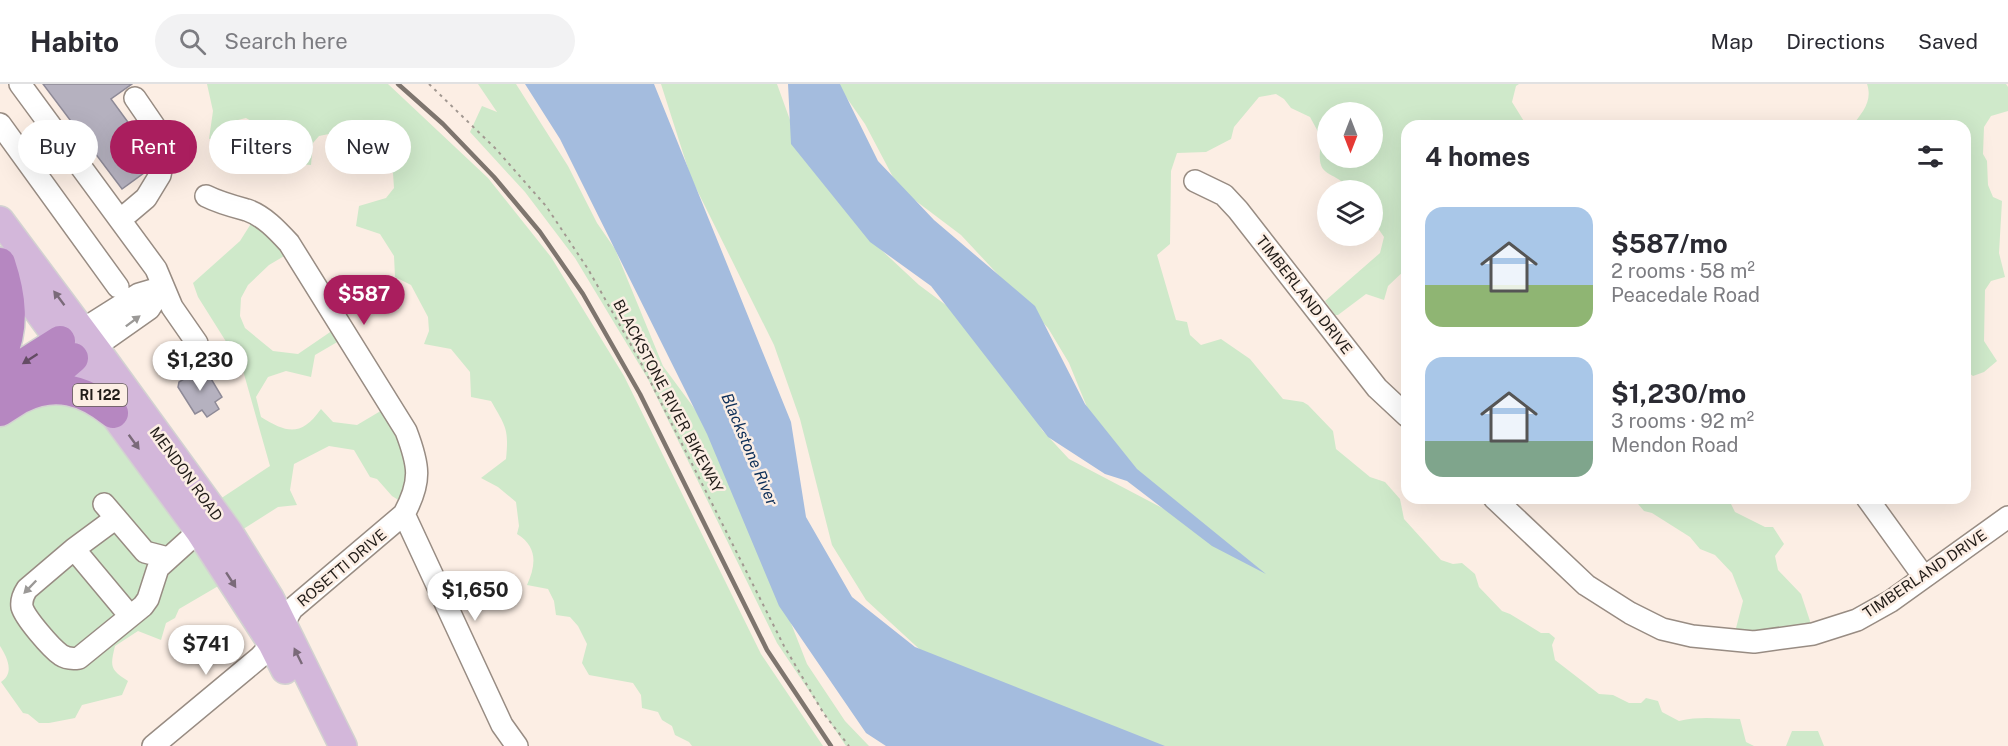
<!DOCTYPE html>
<meta charset="utf-8">
<style>
:root{--surface:#fff;--page:#f2f2f3;--text:#2b2b33;--muted:#7c7c81;--line:#e1e1e2;--accent:#aa1e5e}
body{margin:0;font-family:"Public Sans",sans-serif;background:var(--page);color:var(--text);height:100vh;display:flex;flex-direction:column;font-size:22px;white-space:nowrap}
*{box-sizing:border-box;margin:0}
p{font-size:20px;color:var(--muted)}
.icon{flex:none;width:33px;height:33px;fill:none;stroke:currentColor;stroke-width:2;stroke-linecap:round;stroke-linejoin:round}
.map{position:relative;flex:1;overflow:hidden}
.side{position:absolute;left:1401px;top:36px;width:570px;height:384px;display:flex;flex-direction:column;background:var(--surface);border-radius:18px;box-shadow:0 6px 24px #0002}
.side>*{flex:none}
.hud{position:absolute;left:18px;top:36px;width:570px;height:54px;display:flex;gap:12px}
.needle{width:39px;rotate:180deg}
.controls{position:absolute;left:1317px;top:18px;display:grid;gap:12px}
.controls a{display:grid;place-items:center;width:66px;height:66px;border-radius:50%;background:var(--surface);box-shadow:0 6px 24px #0002;font-size:30px}
.price{position:absolute;translate:-50% -51px;padding:0 14px;border-radius:21px;background:#fff;color:#222;font-size:20px;line-height:39px;filter:drop-shadow(0 2px 3px #0008)}
.price::after{content:'';position:absolute;left:50%;top:36px;width:18px;height:14px;margin-left:-9px;background:inherit;clip-path:polygon(0 0,100% 0,50% 100%)}
.price.selected{background:var(--accent);color:#fff}
ul{padding:0;list-style:none}
li{display:flex;align-items:center;gap:18px;height:150px;padding:0 24px}
li span{display:grid;place-items:center;flex:none;width:168px;height:120px;border-radius:18px;color:#555}
li>.icon{margin-inline-start:auto}
span .icon{width:72px;height:72px;fill:#fffc;stroke-width:1}
li b{font-size:26px}
h2{display:flex;justify-content:space-between;align-items:center;height:72px;padding:0 24px;font-size:26px}
.tag{padding:0 21px;border-radius:27px;background:var(--surface);box-shadow:0 6px 24px #0002;font-size:21px;line-height:54px}
.tag.selected{background:var(--accent);color:#fff}
header{display:flex;align-items:center;gap:36px;box-sizing:border-box;height:84px;padding:0 30px;background:var(--surface);border-bottom:2px solid var(--line)}
header strong{font-size:28px}
nav{display:flex;gap:33px;margin-inline-start:auto;font-size:21px}
.search{width:420px;height:54px;background:var(--page);display:flex;align-items:center;gap:15px;box-sizing:border-box;padding:0 21px;border-radius:33px;color:var(--muted);font-size:22px}
.map>svg:first-child{display:block}
.green{fill:#cfe9ca;fill-rule:evenodd}
.water{fill:#a4bcde}
.building{fill:#b5b1bf;stroke:#8e8a97;stroke-width:1.5}
.lines{fill:none;stroke-linecap:round;stroke-linejoin:round}
.minor-casing{stroke:#988c83;stroke-width:24}
.major-casing{stroke:#d3d2d1;stroke-width:30}
.highway-casing{stroke:#d3d2d1;stroke-width:33}
.path{stroke:#a29891;stroke-width:2;stroke-dasharray:3 4.5;stroke-linecap:butt}
.minor{stroke:#fff;stroke-width:21}
.major{stroke:#d3b7da;stroke-width:27}
.highway{stroke:#b687c1;stroke-width:30}
.rail{stroke:#7e756e;stroke-width:4.5}
.oneway{fill:#7a6a79}
.oneway2{fill:#9b9997}
.oneway3{fill:#644c64}
.labels{text-anchor:middle;stroke-width:5;stroke-linejoin:round;paint-order:stroke}
.shield{fill:#fceee4;stroke:#635b55;stroke-width:1.5}
.shield-label{font-size:14px;font-weight:bold;fill:#211c18}
.street-label{font-size:15px;fill:#211c18;stroke:#fceee4}
.water-label{font-size:16px;font-style:italic;fill:#0c2e58;stroke:#fceee4}
</style>
<header>
<strong>Habito</strong>
<div class="search"><svg class="icon" aria-label="search" viewBox="0 0 24 24"><circle cx="10" cy="10" r="6"/><path d="M15 15l6 6"/></svg>Search here</div>
<nav><a>Map</a><a>Directions</a><a>Saved</a></nav>
</header>
<div class="map">
<svg width="2008" height="662" viewBox="0 0 2008 662">
<rect width="100%" height="100%" fill="#fceee4"/>
<path class="green" d="M 207,0 L 388,0 L 488,94 L 551,173 L 624,292 L 761,570 L 823,662 L 692,662 L 689,658 L 675,651 L 672,642 L 662,636 L 658,628 L 642,624 L 641,611 L 633,599 L 589,591 L 582,579 L 587,560 L 578,542 L 570,533 L 556,531 L 554,517 L 548,505 L 527,501 C 536,481 538,463 517,450 L 519,442 L 516,418 L 498,403 L 481,394 L 506,375 C 509,345 506,343 491,317 L 471,313 L 470,288 L 451,265 L 424,260 L 429,247 L 428,233 L 411,201 L 395,193 L 394,172 L 380,150 L 356,142 L 359,122 L 386,114 L 394,104 L 393,89 L 369,69 L 345,60 L 329,50 L 319,52 L 313,59 L 311,81 L 298,80 L 290,60 L 246,34 L 230,38 L 220,53 L 209,55 L 213,27 Z
M 478,0 L 516,0 L 568,82 L 597,139 L 615,165 L 663,282 L 711,347 L 767,478 L 807,580 L 845,637 L 869,662 L 846,662 L 777,559 L 648,295 L 575,174 L 525,108 L 470,48 L 482,22 L 497,28 Z
M 661,0 L 777,0 L 799,61 L 876,161 L 919,201 L 978,245 L 1003,277 L 1042,346 L 1069,375 L 1168,427 L 1107,356 L 1091,333 L 1069,279 L 1048,244 L 961,151 L 908,111 L 894,95 L 865,40 L 837,0 L 1519,0 L 1516,2 L 1512,18 L 1527,42 L 1407,42 L 1407,184 L 1388,202 L 1384,216 L 1366,210 L 1338,231 L 1335,231 L 1325,217 L 1380,169 L 1384,153 L 1373,137 L 1372,106 L 1350,106 C 1333,83 1313,98 1322,55 L 1310,33 L 1291,24 L 1284,15 L 1276,10 L 1259,13 L 1234,43 L 1231,55 L 1206,68 L 1177,69 L 1171,87 L 1170,160 L 1157,171 L 1176,236 L 1187,238 L 1190,251 L 1201,261 L 1221,255 L 1250,275 L 1283,315 L 1303,318 L 1308,321 L 1333,347 L 1336,365 L 1370,393 L 1385,398 L 1400,415 L 1404,435 L 1441,476 L 1453,480 L 1462,479 L 1475,490 L 1479,503 L 1502,527 L 1510,530 L 1541,549 L 1549,549 L 1555,554 L 1552,561 L 1555,576 L 1599,610 L 1613,611 L 1629,619 L 1641,619 L 1646,614 L 1658,617 L 1662,628 L 1679,637 C 1700,632 1719,635 1740,635 L 1746,658 L 1754,662 L 1143,662 L 928,573 L 866,516 L 832,461 L 800,335 L 774,261 L 691,94 ZM 1328,28 L 1372,28 L 1372,74 L 1328,74 Z
M 1867,0 L 2006,0 L 2008,3 L 2008,27 L 1991,32 L 1984,43 L 1983,70 L 1987,77 L 1988,101 L 1993,113 L 2002,117 L 1999,169 L 2005,193 L 1991,197 L 1985,206 L 1984,257 L 1997,277 L 1984,288 L 1973,292 L 1965,286 L 1965,42 L 1852,42 C 1862,29 1873,17 1867,0 Z
M 259,127 L 296,165 L 269,181 L 248,201 L 241,214 L 240,232 L 245,244 L 273,267 L 298,270 L 339,242 L 351,250 L 315,271 L 311,293 L 286,287 L 268,293 L 256,313 L 261,333 C 287,349 301,353 321,325 L 333,338 L 357,341 L 389,322 L 410,350 L 408,422 L 392,412 L 377,395 L 370,393 L 354,366 L 329,362 L 294,380 L 290,406 L 297,421 L 278,423 L 237,449 L 214,419 L 270,382 L 242,283 L 198,213 L 193,199 L 240,157 Z
M 85,307 L 232,494 L 179,525 L 175,534 L 166,539 L 161,556 L 138,547 L 115,562 C 110,583 110,585 128,597 L 122,611 L 82,621 L 75,634 L 49,639 L 39,639 L 28,630 L 23,629 L 1,598 C 15,589 7,573 0,562 L 0,323 Z
M 1633,414 L 1728,414 L 1735,428 L 1765,443 L 1773,443 L 1784,460 L 1775,472 L 1778,486 L 1801,510 L 1812,543 L 1783,549 L 1735,548 L 1743,517 L 1732,489 L 1715,471 L 1700,465 L 1690,453 L 1652,429 L 1644,427 Z
M 1792,647 L 1818,647 L 1824,662 L 1786,662 Z"/>
<path class="water" d="M 525,0 L 654,0 L 791,338 L 806,433 L 852,513 L 915,563 L 1165,662 L 886,662 L 866,649 L 779,522 L 707,350 L 560,55 Z
M 788,0 L 840,0 L 878,77 L 934,136 L 1035,222 L 1085,320 L 1137,385 L 1266,490 L 1212,462 L 1127,397 L 1105,390 L 1048,353 L 931,202 L 870,158 L 791,60 Z"/>
<path class="building" d="M 43,0 L 132,0 L 111,15 L 149,67 L 140,75 L 148,86 L 122,105 Z
M 204,283 L 222,313 L 215,318 L 219,325 L 207,333 L 202,326 L 195,330 L 178,303 L 179,298 Z"/>
<g class="lines">
<defs>
<path id="minor" d="M 20,0 L 156,185 L 172,223 L 197,259
M 0,40 L 118,203
M 1195,97 L 1224,111 L 1238,126 L 1377,304 L 1407,332
M 120,136 L 146,114 L 160,91 L 163,77 L 161,52 L 135,14
M 82,246 L 139,210 L 163,203
M 95,263 L 149,225 L 163,203
M 1494,414 L 1586,501 L 1630,529 L 1662,545 L 1692,552 L 1754,558 L 1813,550 L 1857,536 L 1891,517 L 2008,433
M 1867,414 L 1924,493
M 104,420 L 145,468 L 168,474
M 404,430 L 502,641 L 517,662
M 116,434 L 74,465 L 130,532
M 74,465 L 27,505 C 23,511 21,516 22,523 C 25,534 51,564 61,571 C 67,575 72,575 79,574 L 143,522 L 148,515 L 158,484 L 210,437
M 153,662 L 260,573 L 272,560 L 292,525 L 404,430 C 422,397 419,381 406,347 L 289,159 C 277,146 264,132 247,126 C 232,122 220,119 206,112"/>
<path id="major" d="M 0,136 L 99,269 L 229,448 L 270,514 L 343,662
M 1,177 L 199,447 L 272,560 L 285,586"/>
<path id="highway" d="M 0,179 C 11,212 15,243 0,275
M 0,295 L 60,257
M 21,314 C 55,297 85,306 113,329
M 0,327 L 44,299 L 73,274"/>
</defs>
<use href="#minor" class="minor-casing"/>
<use href="#major" class="major-casing"/>
<use href="#highway" class="highway-casing"/>
<path class="path" d="M 429,0 L 495,64 L 546,122 L 588,185 L 639,275 L 784,562 L 824,630 L 849,662"/>
<use href="#minor" class="minor"/>
<use href="#major" class="major"/>
<use href="#highway" class="highway"/>
<path class="rail" d="M 398,0 L 443,40 L 494,93 L 540,148 L 583,210 L 640,310 L 767,566 L 831,662"/>
</g>
<defs><path id="oneway-solid" d="M-6-.8H1V-3.2L6.5 0L1 3.2V.8H-6Z" transform="scale(1.5)"/></defs>
<g class="oneway">
<use href="#oneway-solid" transform="translate(59 214) rotate(-127)"/>
<use href="#oneway-solid" transform="translate(134 358) rotate(54)"/>
<use href="#oneway-solid" transform="translate(231 496) rotate(57)"/>
<use href="#oneway-solid" transform="translate(298 572) rotate(-116)"/>
</g>
<g class="oneway2">
<use href="#oneway-solid" transform="translate(133 237) rotate(-37)"/>
<use href="#oneway-solid" transform="translate(30 503) rotate(134)"/>
</g>
<use class="oneway3" href="#oneway-solid" transform="translate(30 275) rotate(147)"/>
<g class="labels">
<rect class="shield" x="73" y="300" width="54" height="22" rx="4.5"/>
<g class="shield-label">
<text x="100" y="316">RI 122</text>
</g>
<g class="street-label">
<text transform="translate(1304 211) rotate(52)" y="5">TIMBERLAND DRIVE</text>
<text transform="translate(668 312) rotate(62)" y="5">BLACKSTONE RIVER BIKEWAY</text>
<text transform="translate(186 390) rotate(54)" y="5">MENDON ROAD</text>
<text transform="translate(342 484) rotate(-40)" y="5">ROSETTI DRIVE</text>
<text transform="translate(1925 490) rotate(-34)" y="5">TIMBERLAND DRIVE</text>
</g>
<g class="water-label">
<text transform="translate(750 365) rotate(67)" y="6">Blackstone River</text>
</g>
</g>
</svg>
<div class="controls">
<a><svg class="needle" viewBox="-14 -14 28 28"><path d="M0-13l5 13h-10z" fill="#e53935"/><path d="M0 13l5-13h-10z" fill="#7c7c81"/></svg></a>
<a><svg class="icon" aria-label="layers" viewBox="0 0 24 24"><path d="M12 4l9 5-9 5-9-5zM3 14l9 5 9-5"/></svg></a>
</div>
<b class="price selected" style="left:364px;top:242px">$587</b>
<b class="price" style="left:200px;top:308px">$1,230</b>
<b class="price" style="left:475px;top:538px">$1,650</b>
<b class="price" style="left:206px;top:592px">$741</b>
<div class="hud">
<a class="tag">Buy</a>
<a class="tag selected">Rent</a>
<a class="tag">Filters</a>
<a class="tag">New</a>
</div>
<section class="side">
<h2>4 homes<svg class="icon" aria-label="filters" viewBox="0 0 24 24"><path d="M4 7h16M4 17h16"/><circle cx="9" cy="7" r="2"/><circle cx="15" cy="17" r="2"/></svg></h2>
<ul>
<li><span style="background:linear-gradient(#a9c7e8 65%,#8fb573 0)"><svg class="icon" aria-label="home" viewBox="0 0 24 24"><path d="M3 11l9-7 9 7M6 9v11h12V9"/></svg></span><div><b>$587/mo</b><p>2 rooms · 58 m²</p><p>Peacedale Road</p></div></li>
<li><span style="background:linear-gradient(#a9c7e8 70%,#7fa58c 0)"><svg class="icon" aria-label="home" viewBox="0 0 24 24"><path d="M3 11l9-7 9 7M6 9v11h12V9"/></svg></span><div><b>$1,230/mo</b><p>3 rooms · 92 m²</p><p>Mendon Road</p></div></li>
</ul>
</section>
</div>
